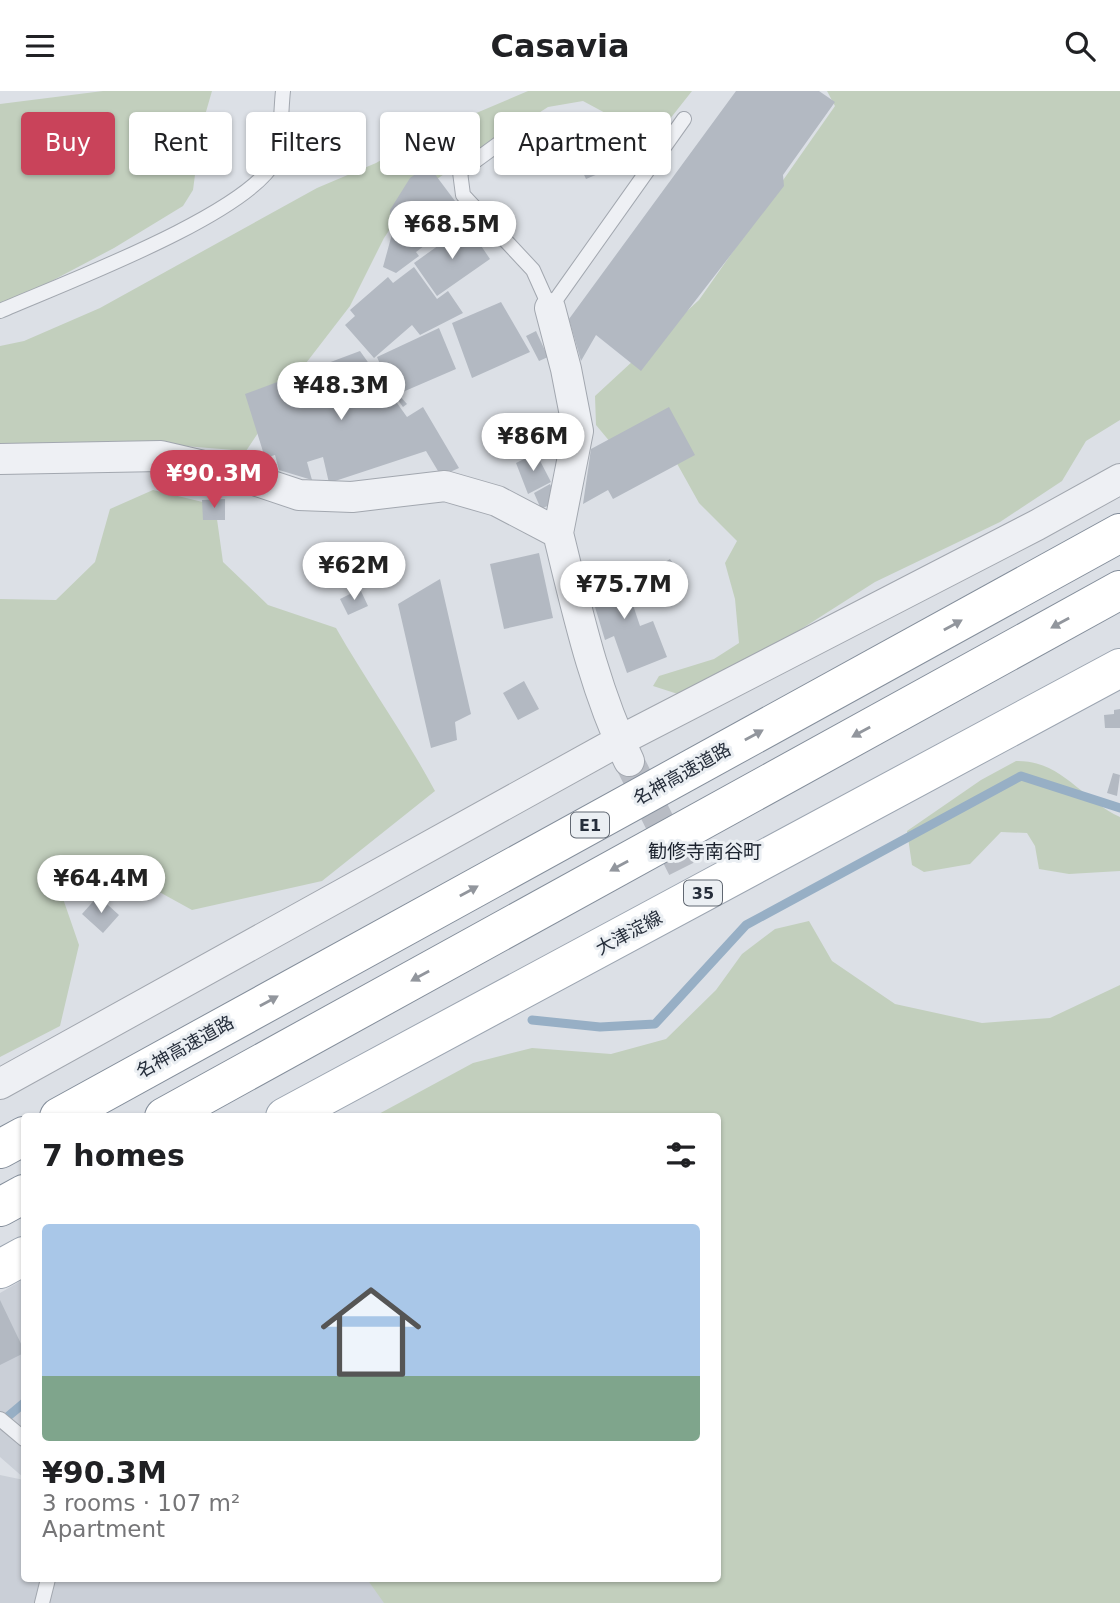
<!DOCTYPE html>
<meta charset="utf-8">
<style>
:root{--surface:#fff;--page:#f6f6f6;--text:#202124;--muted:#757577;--line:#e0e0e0;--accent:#c9435a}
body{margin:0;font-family:"DejaVu Sans","Noto Sans JP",sans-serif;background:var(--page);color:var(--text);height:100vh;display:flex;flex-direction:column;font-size:26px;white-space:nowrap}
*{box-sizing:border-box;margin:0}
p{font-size:23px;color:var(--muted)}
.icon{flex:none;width:38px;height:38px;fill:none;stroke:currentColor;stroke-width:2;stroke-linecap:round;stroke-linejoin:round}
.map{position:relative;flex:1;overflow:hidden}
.details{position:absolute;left:21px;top:1022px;width:700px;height:469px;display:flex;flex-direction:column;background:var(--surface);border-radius:7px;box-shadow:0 2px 5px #0004}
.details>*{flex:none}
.banner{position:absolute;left:21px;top:21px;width:700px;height:63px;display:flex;gap:14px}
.price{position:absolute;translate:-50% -60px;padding:0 16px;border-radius:24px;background:#fff;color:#222;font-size:23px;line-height:46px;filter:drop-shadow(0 2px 4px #0008)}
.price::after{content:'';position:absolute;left:50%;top:42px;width:21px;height:16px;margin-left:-10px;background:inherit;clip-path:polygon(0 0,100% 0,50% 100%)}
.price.selected{background:var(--accent);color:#fff}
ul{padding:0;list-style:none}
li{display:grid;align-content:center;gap:14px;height:371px;padding:0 21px}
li+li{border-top:2px solid var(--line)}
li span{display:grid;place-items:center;height:217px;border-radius:7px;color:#555}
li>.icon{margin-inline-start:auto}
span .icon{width:126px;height:126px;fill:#fffc;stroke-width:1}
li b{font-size:30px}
h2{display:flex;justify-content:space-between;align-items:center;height:84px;padding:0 21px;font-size:30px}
.chip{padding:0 24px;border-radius:7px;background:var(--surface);box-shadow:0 2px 5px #0004;font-size:24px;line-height:63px}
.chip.selected{background:var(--accent);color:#fff}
header{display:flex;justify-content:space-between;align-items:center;height:91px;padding:0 21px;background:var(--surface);font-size:32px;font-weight:700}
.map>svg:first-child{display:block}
.built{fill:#cacfd7}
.green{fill:#c2cfbd}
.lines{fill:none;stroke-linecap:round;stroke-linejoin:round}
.stream{stroke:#97afc5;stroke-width:9}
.building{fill:#b3b9c2}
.minor-tunnel{stroke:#b8bcc4;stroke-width:30;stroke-dasharray:30 15;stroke-linecap:butt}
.service-casing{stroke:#a2a7af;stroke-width:16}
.minor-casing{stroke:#a2a7af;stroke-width:32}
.primary-casing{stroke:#9ca5b1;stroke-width:40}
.motorway-casing{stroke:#848e9b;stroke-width:40}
.service{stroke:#eef0f4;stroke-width:14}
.minor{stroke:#eef0f4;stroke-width:30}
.primary{stroke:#fff;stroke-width:38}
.motorway{stroke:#fff;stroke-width:38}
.oneway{fill:#92969d}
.labels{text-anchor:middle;stroke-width:6;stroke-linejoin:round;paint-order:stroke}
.shield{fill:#ebeff3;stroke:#616872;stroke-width:2}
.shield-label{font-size:16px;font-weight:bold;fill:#262e3b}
.street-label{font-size:18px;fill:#262e3b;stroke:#ebeff3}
.neighbourhood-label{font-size:19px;fill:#19202c;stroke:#ebeff3}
</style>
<header><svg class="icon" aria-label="menu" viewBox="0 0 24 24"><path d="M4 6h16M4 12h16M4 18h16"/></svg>Casavia<svg class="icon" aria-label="search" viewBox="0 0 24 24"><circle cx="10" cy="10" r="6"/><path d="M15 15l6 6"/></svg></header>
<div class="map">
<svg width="1120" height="1512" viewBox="0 0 1120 1512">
<rect width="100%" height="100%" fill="#dce0e6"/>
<path class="built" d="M 24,1188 L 24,1387 L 0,1366 L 0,1202 Z
M 0,1384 L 24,1389 L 24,1488 L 448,1488 L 485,1512 L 0,1512 Z"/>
<path class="green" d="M 103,0 L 212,0 L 201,38 L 193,99 L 183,115 L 114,157 L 27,203 L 0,212 L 0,13 Z
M 528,0 L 692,0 L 662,38 L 635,38 L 583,10 L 548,16 L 453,77 L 412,105 L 384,147 L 350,215 L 303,276 L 252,306 L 260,339 L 246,360 L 147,352 L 0,357 L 0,255 L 24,250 L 100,217 L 317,97 L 376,72 L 429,42 Z
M 827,0 L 1120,0 L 1120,329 L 1086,350 L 1062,390 L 1000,431 L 875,491 L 748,572 L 681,604 L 653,595 L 659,585 L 714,568 L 739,552 L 735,508 L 725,472 L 737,450 L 699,412 L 670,360 L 616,358 L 596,334 L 595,305 L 699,209 L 835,15 Z
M 153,399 L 215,414 L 223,471 L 268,514 L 336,537 C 368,593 405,644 435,700 L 322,790 L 192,819 L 114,776 L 59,796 L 79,854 L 60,935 L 0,966 L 0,508 L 56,509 L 95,471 L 110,418 Z
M 1016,670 C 1062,669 1082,709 1120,726 L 1120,780 L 1069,783 L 1039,778 L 1035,755 L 1027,742 L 1001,741 L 970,773 L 924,781 L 912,774 L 907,740 L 981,689 Z
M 809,830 L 832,870 L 895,913 L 982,932 L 1050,927 L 1120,894 L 1120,1512 L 384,1512 L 367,1488 L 718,1488 L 718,1026 L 375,1025 L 473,972 L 532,957 L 611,963 L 666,948 L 716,899 L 742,863 L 775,838 Z"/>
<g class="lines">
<path class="stream" d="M 532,929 L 600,936 L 655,933 L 746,834 L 1021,685 L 1120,717
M 0,1332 L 24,1312"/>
</g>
<path class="building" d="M 736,0 L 819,0 L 835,11 L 783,84 L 784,95 L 641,280 L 596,244 L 581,270 L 569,228 Z
M 619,31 L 623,38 L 635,33 L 648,62 L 586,88 L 576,67 L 606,53 L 600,40 Z
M 428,74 L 458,114 L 446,123 L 453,133 L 416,161 L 419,165 L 396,182 L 383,176 L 392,143 L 390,119 L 410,87 Z
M 467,134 L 490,168 L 437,205 L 414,172 Z
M 414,176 L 437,208 L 448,200 L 463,222 L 420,244 L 412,234 L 374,267 L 345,234 L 355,225 L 350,219 L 388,186 L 393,192 Z
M 501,211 L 530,261 L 472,287 L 452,232 Z
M 439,237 L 456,278 L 398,303 L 407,313 L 403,316 L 392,301 L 377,266 Z
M 536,240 L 548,266 L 539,270 L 526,245 Z
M 360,260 L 407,326 L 423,316 L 459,377 L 441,385 L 426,360 L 329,392 L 323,366 L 307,371 L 312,389 L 279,379 L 275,364 L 265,367 L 245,303 Z
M 669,316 L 695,364 L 613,408 L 608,399 L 583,413 L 591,358 Z
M 536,362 L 551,391 L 528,403 L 516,372 Z
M 550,393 L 558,410 L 541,418 L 534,402 Z
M 225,408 L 225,429 L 203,429 L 202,409 Z
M 539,462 L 553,527 L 504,538 L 490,473 Z
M 670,468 L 679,482 L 660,494 L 651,480 Z
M 610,474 L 625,490 L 640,535 L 653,530 L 667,566 L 627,582 L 614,545 L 605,549 L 595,516 L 590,483 Z
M 440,488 L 471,623 L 455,631 L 457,649 L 431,657 L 398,513 Z
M 360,498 L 368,515 L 348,524 L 340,508 Z
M 524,590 L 539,618 L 518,629 L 503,602 Z
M 1120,618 L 1120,637 L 1105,637 L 1104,624 L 1114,623 L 1114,619 Z
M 1113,682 L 1120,684 L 1117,705 L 1107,702 Z
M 98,805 L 119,824 L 103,842 L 82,823 Z
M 0,1209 L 24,1259 L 24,1262 L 0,1274 Z"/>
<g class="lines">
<path class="minor-tunnel" d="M 629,670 L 687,786"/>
<defs>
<path id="service" d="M 501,51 L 460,81 L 463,104 L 533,179 L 550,217 L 684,28
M 0,220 C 59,194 250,123 275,69 C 281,56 281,16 283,0
M 0,1328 L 24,1348
M 42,1512 L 48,1488"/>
<path id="minor" d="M 550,217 L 566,278 L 578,340 L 558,442
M 0,368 L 161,365 L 230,381 L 299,404 L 352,406 L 445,395 L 497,410 L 558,442 C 577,519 594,598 629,670
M 0,993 L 619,650 L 1037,434 L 1120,388"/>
<path id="primary" d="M 285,1026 L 1120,577
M 0,1178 L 24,1165"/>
<path id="motorway" d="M 59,1026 L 1120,442
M 164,1026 L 1120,499
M 0,1058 L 24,1045
M 0,1116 L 24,1103"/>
</defs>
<use href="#service" class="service-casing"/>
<use href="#minor" class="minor-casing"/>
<use href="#primary" class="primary-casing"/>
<use href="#motorway" class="motorway-casing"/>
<use href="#service" class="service"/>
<use href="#minor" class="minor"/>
<use href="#primary" class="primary"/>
<use href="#motorway" class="motorway"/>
</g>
<defs><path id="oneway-solid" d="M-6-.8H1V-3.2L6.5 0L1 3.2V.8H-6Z" transform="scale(1.75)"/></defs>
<g class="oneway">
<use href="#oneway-solid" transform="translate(1060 532) rotate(151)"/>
<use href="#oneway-solid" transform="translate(953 534) rotate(-29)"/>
<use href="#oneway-solid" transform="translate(861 641) rotate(151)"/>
<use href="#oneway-solid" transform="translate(754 644) rotate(-29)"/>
<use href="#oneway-solid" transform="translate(619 775) rotate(151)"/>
<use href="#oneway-solid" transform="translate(469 800) rotate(-29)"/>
<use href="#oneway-solid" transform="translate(420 885) rotate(151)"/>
<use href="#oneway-solid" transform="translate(269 910) rotate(-29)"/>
</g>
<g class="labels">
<g class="shield">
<rect x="571" y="721.5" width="38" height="25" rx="5"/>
<rect x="684" y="789.5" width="38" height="25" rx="5"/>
</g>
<g class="shield-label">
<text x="590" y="740">E1</text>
<text x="703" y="808">35</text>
</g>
<g class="street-label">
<text transform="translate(682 683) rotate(-29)" y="6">名神高速道路</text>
<text transform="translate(629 842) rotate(-28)" y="6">大津淀線</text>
<text transform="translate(185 956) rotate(-29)" y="6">名神高速道路</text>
</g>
<g class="neighbourhood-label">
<text x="705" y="767">勧修寺南谷町</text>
</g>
</g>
</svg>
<b class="price" style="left:452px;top:170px">¥68.5M</b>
<b class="price" style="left:341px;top:331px">¥48.3M</b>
<b class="price" style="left:533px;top:382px">¥86M</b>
<b class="price selected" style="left:214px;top:419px">¥90.3M</b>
<b class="price" style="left:354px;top:511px">¥62M</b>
<b class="price" style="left:624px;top:530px">¥75.7M</b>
<b class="price" style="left:101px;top:824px">¥64.4M</b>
<div class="banner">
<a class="chip selected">Buy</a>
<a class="chip">Rent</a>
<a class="chip">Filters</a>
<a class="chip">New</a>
<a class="chip">Apartment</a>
</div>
<section class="details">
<h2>7 homes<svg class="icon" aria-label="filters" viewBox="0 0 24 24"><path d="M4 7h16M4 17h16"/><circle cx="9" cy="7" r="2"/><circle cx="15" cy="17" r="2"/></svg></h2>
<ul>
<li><span style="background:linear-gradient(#a9c7e8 70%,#7fa58c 0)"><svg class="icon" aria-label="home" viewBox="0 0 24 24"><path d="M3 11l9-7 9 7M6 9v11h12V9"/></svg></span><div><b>¥90.3M</b><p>3 rooms · 107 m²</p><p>Apartment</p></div></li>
</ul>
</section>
</div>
